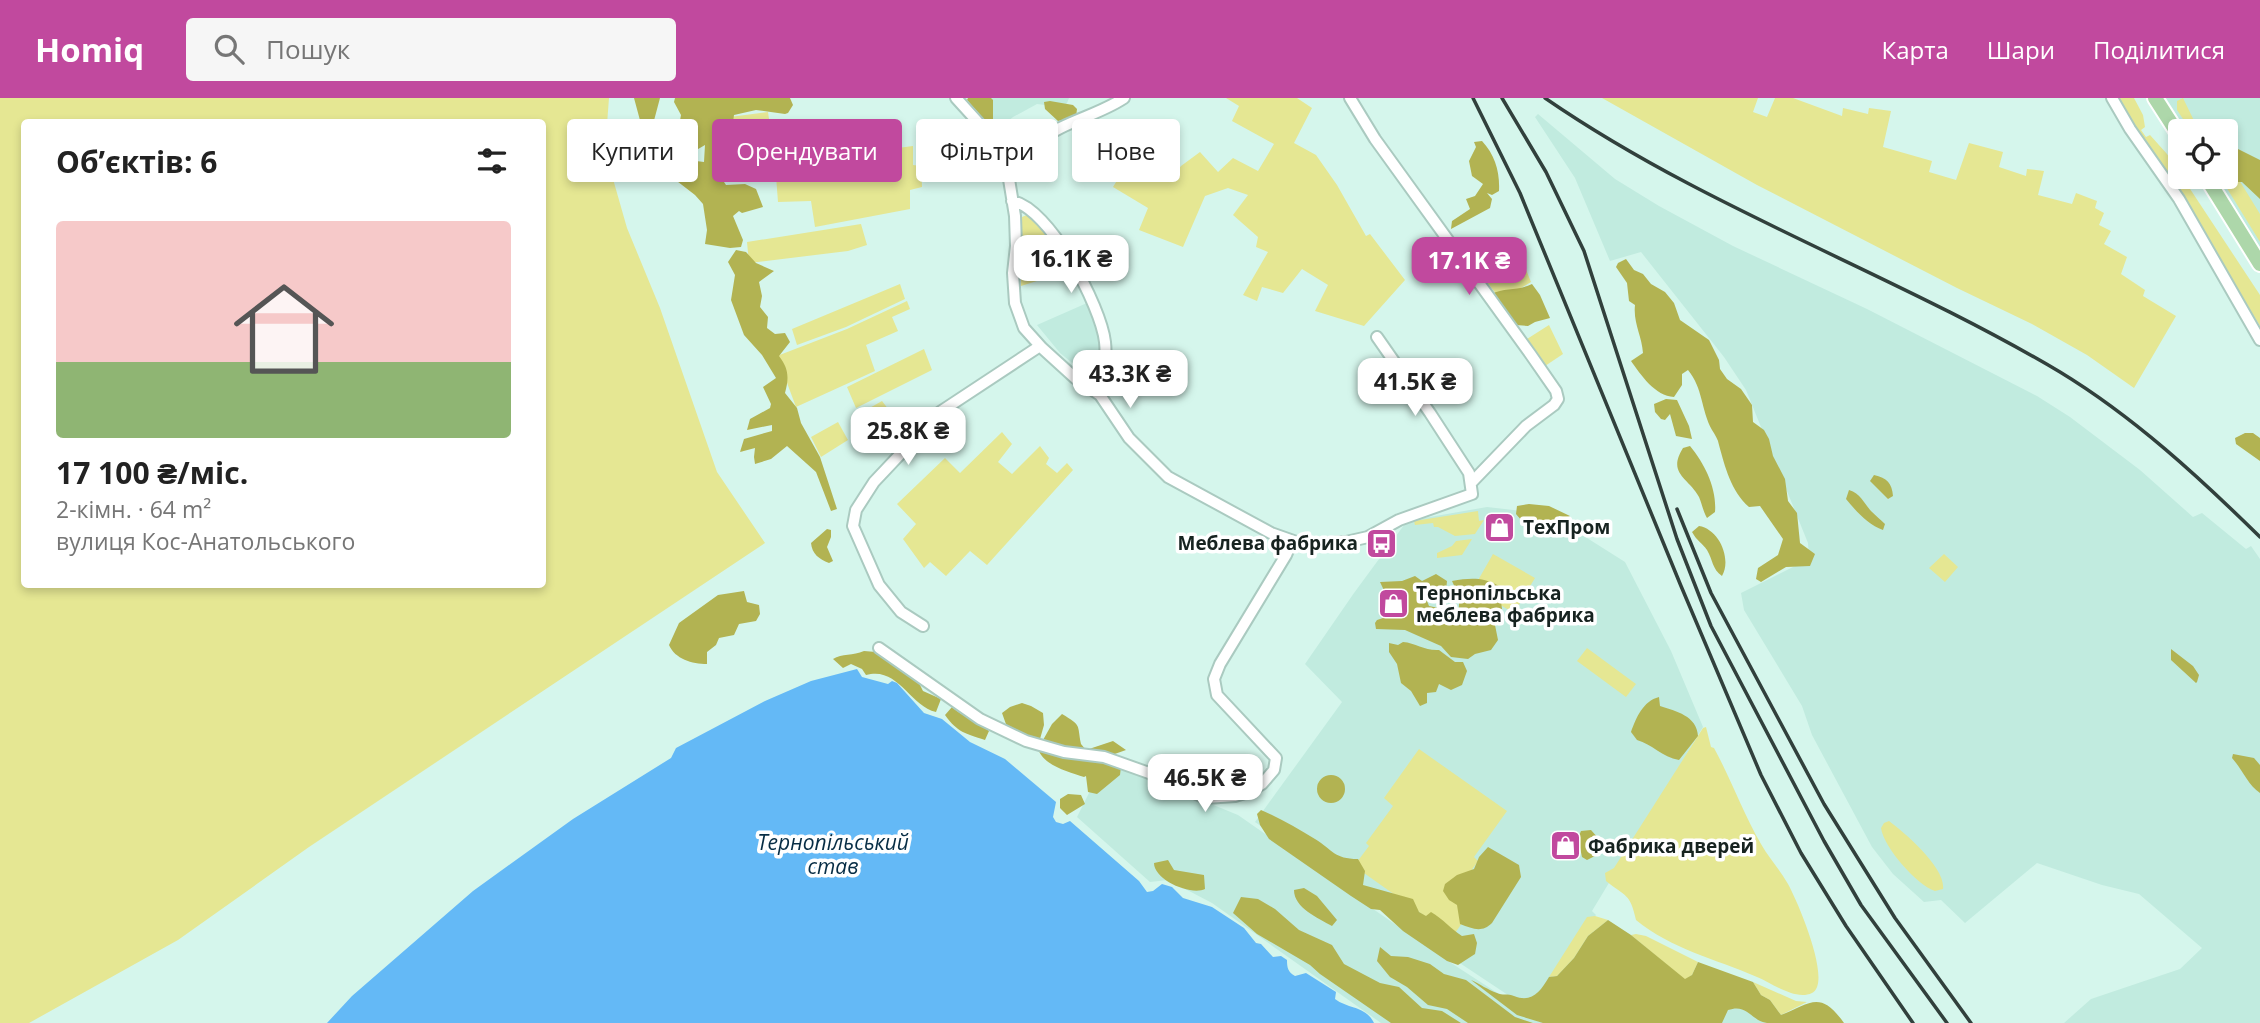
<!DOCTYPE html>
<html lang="uk">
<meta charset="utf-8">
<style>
:root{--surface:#fff;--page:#f6f6f6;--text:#222;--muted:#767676;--line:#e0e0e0;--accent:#c1499e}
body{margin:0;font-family:"Open Sans",sans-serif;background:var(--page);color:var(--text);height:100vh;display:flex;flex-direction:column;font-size:26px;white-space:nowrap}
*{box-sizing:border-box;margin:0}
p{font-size:23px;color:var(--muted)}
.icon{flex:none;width:38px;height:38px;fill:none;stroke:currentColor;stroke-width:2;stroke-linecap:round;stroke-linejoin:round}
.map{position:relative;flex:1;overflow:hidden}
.drawer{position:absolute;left:21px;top:21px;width:525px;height:469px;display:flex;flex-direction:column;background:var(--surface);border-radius:7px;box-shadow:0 4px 10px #0003}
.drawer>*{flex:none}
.banner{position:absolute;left:567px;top:21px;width:665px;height:63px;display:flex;gap:14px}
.fabs{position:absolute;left:2168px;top:21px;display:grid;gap:14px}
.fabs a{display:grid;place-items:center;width:70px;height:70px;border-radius:7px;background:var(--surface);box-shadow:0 4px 10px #0003;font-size:35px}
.price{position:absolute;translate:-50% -60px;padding:0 16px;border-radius:14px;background:#fff;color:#222;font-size:23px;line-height:46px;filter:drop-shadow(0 2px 4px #0008)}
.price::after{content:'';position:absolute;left:50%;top:42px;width:21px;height:16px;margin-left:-10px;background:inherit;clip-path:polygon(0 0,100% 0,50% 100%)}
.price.selected{background:var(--accent);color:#fff}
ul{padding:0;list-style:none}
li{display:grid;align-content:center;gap:14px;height:371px;padding:0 35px}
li+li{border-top:2px solid var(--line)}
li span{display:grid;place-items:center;height:217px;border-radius:7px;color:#555}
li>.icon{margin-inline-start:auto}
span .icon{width:126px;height:126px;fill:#fffc;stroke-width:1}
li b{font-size:30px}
h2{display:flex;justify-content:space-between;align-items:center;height:84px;padding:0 35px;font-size:30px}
.tag{padding:0 24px;border-radius:7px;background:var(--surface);box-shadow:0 4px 10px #0003;font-size:24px;line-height:63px}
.tag.selected{background:var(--accent);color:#fff}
header{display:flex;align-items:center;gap:42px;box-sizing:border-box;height:98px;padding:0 35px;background:var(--accent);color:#fff}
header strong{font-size:33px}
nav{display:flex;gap:38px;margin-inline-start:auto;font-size:24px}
.search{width:490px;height:63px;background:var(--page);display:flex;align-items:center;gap:18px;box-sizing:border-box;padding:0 24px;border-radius:7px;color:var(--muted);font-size:26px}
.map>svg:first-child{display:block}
.built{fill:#c1ebdf}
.green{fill:#e5e793;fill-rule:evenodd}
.forest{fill:#b2b352}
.water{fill:#64b9f6}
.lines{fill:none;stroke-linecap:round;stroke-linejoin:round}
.minor-casing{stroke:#aacac0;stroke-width:14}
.major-casing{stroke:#fff;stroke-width:18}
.minor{stroke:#fff;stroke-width:10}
.major{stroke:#add7aa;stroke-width:14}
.rail{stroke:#31403c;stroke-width:3.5}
.labels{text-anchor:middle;stroke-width:7;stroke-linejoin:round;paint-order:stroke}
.poi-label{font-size:19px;font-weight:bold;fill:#172320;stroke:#fff;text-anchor:start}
.water-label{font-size:21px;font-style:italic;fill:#072d45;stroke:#fff}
</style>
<header>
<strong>Homiq</strong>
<div class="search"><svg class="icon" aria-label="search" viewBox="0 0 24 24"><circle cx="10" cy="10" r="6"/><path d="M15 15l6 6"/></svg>Пошук</div>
<nav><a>Карта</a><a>Шари</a><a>Поділитися</a></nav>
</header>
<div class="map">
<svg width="2260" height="925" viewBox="0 0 2260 925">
<rect width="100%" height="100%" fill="#d5f6ec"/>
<path class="built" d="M 968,0 L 1069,0 L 1067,5 L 1062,9 L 1037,6 L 1013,19 L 999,30 L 992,26 Z
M 2166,0 L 2260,0 L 2260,149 L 2216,79 L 2226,79 L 2226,33 L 2187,33 Z
M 1538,16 L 1615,81 L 1659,108 L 1733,148 L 1867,211 L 2037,298 L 2070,319 L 2140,372 L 2193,419 L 2202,415 L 2246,451 L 2251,448 L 2260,461 L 2260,925 L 2064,925 L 2091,901 L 2180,871 L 2202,850 L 2139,796 L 2102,787 L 2037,765 L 1965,825 L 1941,802 L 1924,804 L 1893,776 L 1872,749 L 1812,637 L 1802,608 L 1744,512 L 1741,495 L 1809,461 L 1808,445 L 1746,292 L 1724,259 L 1641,154 L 1610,163 L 1575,80 L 1535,19 Z
M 1087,205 L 1096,225 L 1100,240 L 1102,267 L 1095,280 L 1091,280 L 1060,255 L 1037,227 Z
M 1487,409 L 1549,416 L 1625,464 L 1671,553 L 1703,629 L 1592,813 L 1596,817 L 1529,911 L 1389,818 L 1255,724 L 1342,604 L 1305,566 L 1354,495 L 1407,423 Z
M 1105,663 L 1238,717 L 1445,861 L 1530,916 L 1591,833 L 1802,925 L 1381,925 L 1212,805 L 1168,782 L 1150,784 L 1077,719 Z"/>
<path class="green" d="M 0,0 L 609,0 L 605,53 L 627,130 L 660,210 L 717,374 L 765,445 L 309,749 L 178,842 L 29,925 L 0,925 ZM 24,24 L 542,24 L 542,486 L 24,486 Z
M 1226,0 L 1297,0 L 1312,10 L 1294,45 L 1316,57 L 1337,87 L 1366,138 L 1370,136 L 1405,182 L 1364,228 L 1315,213 L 1328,187 L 1302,171 L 1283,195 L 1262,189 L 1257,203 L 1243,197 L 1268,154 L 1256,149 L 1258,139 L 1233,117 L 1248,97 L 1228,90 L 1205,98 L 1183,149 L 1139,132 L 1148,110 L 1113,89 L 1138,48 L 1156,62 L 1148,72 L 1158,82 L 1163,78 L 1169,83 L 1181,68 L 1200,54 L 1218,74 L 1233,60 L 1258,73 L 1274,46 L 1232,23 L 1239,8 Z
M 1602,0 L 1758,0 L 1753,14 L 1767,19 L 1775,0 L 1793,0 L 1842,18 L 1843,10 L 1868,16 L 1869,10 L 1891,13 L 1883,49 L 1932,63 L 1929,74 L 1956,82 L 1969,45 L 2003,54 L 1999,69 L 2026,78 L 2027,71 L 2044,73 L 2038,97 L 2072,106 L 2076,95 L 2097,103 L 2095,110 L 2104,115 L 2099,127 L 2111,133 L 2104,146 L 2127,159 L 2121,176 L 2145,192 L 2143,198 L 2176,218 L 2134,290 L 2087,257 L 2032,226 L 1957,190 L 1757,87 Z
M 2117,0 L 2134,0 L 2143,17 L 2145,29 L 2141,32 L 2146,39 L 2150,37 L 2167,56 L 2260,197 L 2260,228 L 2193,119 L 2180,92 L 2138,36 Z
M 2183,0 L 2199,33 L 2191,33 L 2177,12 L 2177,3 Z
M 768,14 L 774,55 L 730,60 L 727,23 L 730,19 Z
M 913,48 L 913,67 L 921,68 L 922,89 L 910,92 L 910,111 L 815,129 L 811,103 L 778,104 L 776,78 L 837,73 L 838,58 Z
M 2228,64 L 2260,116 L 2260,144 L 2220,79 L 2226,79 Z
M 1029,116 L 1042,127 L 1072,172 L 1021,188 L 1021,123 L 1022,119 Z
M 861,126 L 867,147 L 848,153 L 749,165 L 747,144 Z
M 1518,152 L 1531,184 L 1501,202 L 1482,178 Z
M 900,186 L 905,201 L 846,229 L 797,247 L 792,231 Z
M 907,203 L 910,211 L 892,219 L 898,233 L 866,247 L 875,273 L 796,309 L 777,258 L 847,231 Z
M 1549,227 L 1563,256 L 1545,268 L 1527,241 Z
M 924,251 L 932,272 L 856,310 L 847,289 Z
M 882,303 L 902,329 L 893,337 L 884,337 L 866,312 Z
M 838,324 L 848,342 L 821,359 L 811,339 Z
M 1002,334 L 1012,346 L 998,364 L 1012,376 L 1040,348 L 1049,360 L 1046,366 L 1057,375 L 1067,365 L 1073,372 L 987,467 L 970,453 L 946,478 L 930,464 L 924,470 L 903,441 L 916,426 L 897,406 L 945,360 L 960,375 Z
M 1478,413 L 1479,423 L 1484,422 L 1475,436 L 1455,438 L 1438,429 L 1434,429 L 1433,425 L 1415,427 L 1414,423 Z
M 1472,441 L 1462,457 L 1437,460 L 1437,455 L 1452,448 L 1456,443 Z
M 1493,456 L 1535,480 L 1514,515 L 1473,491 Z
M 1944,456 L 1958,469 L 1945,484 L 1929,470 Z
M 1587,550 L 1636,586 L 1626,599 L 1577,563 Z
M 1706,629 L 1711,649 L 1714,650 C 1731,681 1743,715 1761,746 C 1769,760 1780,772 1788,786 C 1797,802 1833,885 1812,895 C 1795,903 1772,885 1757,879 C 1716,861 1671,851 1636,822 C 1630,795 1626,799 1606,783 L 1605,775 L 1614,770 L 1703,630 Z
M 1419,651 L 1507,713 L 1474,759 L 1478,763 L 1451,801 L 1469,815 L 1453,838 L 1354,768 L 1369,748 L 1366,745 L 1393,708 L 1384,700 Z
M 1889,723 C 1905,735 1946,770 1943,791 L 1935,793 C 1917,787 1884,750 1881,730 L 1884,725 Z
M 1595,818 L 1608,822 L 1588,838 L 1574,860 L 1557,878 L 1549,879 L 1587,819 Z
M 1636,836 L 1646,838 L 1698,864 L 1692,877 L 1685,882 L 1631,837 Z
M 1753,884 L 1796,903 L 1807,904 L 1781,917 L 1770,902 L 1761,897 Z"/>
<path class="forest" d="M 634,0 L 660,0 L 652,30 L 644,30 L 641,26 Z
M 675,0 L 790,0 L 793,7 L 788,15 L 785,16 L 756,12 L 734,17 L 729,52 L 731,64 L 726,70 L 722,81 L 726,87 L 745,86 L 756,91 L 763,109 L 742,115 L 739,113 L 733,118 L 743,142 L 741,149 L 730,150 L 705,146 L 707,132 L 703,106 L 695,97 L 673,80 L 658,77 L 651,70 L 651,66 L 654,65 L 657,58 L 704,64 L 705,47 L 693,54 L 680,57 L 677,55 L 678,33 L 681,17 L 674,4 Z
M 968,0 L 991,0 L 993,2 L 993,25 L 989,27 L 967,2 Z
M 1050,3 L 1073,7 L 1077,11 L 1076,19 L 1058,23 L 1045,11 L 1044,4 Z
M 1482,43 C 1495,57 1500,74 1499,93 L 1492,97 L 1487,95 L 1492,101 L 1490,110 L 1451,131 L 1452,123 L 1470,111 L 1466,101 L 1475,98 L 1483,86 L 1472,78 L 1469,63 L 1476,49 L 1474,44 Z
M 2226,45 L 2260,62 L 2260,101 L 2242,84 L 2230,84 L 2226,77 Z
M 736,152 L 746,154 L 756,165 L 774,173 L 759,184 L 762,198 L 760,209 L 768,219 L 767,230 L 775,236 L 785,235 L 790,244 L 779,258 C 789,271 789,280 785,295 L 797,310 L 801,325 L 820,359 L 837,411 L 831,413 L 816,374 L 787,348 L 771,361 L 755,366 L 754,359 L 755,350 L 740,354 L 744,341 L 772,333 L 772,327 L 747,332 L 750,321 L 770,310 L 771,306 L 763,289 L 776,280 L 762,257 L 744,237 L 731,202 L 735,177 L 728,164 Z
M 1626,161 L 1634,172 L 1643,176 L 1651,186 L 1665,194 L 1674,205 L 1680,222 L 1709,242 L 1719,262 L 1720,271 L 1727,281 L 1741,291 L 1752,307 L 1753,324 L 1764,332 L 1769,341 L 1773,358 L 1785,381 L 1788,403 L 1797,415 L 1800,445 L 1815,456 L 1810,468 L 1786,469 L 1761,484 L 1756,481 L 1758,470 L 1778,457 L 1783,441 L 1760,408 L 1749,409 C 1731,393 1725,369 1719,347 C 1718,341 1715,337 1712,332 C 1701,312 1703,290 1688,272 L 1682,276 L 1682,287 L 1674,299 C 1655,298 1641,277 1631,263 L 1643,255 C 1642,238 1633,225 1635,207 L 1629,203 L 1627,185 L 1616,169 L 1618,165 Z
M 1532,186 L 1540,197 L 1550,220 L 1535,224 L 1528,228 L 1516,227 L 1491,196 C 1505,189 1518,193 1532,186 Z
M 1666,301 L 1677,302 L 1689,328 L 1692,341 L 1676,338 L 1670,316 L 1665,322 L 1661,321 L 1655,314 L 1654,306 Z
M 2245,335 L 2253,335 L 2260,340 L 2260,363 L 2236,346 L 2235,340 Z
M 1690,348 C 1705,366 1717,391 1715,414 L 1707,420 C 1703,413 1702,406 1699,399 C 1688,379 1667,376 1683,350 Z
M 1874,377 C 1887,380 1892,385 1893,398 L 1888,401 L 1870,383 Z
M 1849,392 C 1861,396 1863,404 1871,413 C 1875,417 1880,421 1885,426 L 1883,432 C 1868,427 1856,413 1846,401 Z
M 1529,406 L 1549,408 L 1570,418 L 1567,420 L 1559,418 C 1551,438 1526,430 1516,416 L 1517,408 Z
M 1699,428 C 1719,431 1732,461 1722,478 C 1712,471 1713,462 1707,452 C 1702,445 1697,443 1692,434 Z
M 827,431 L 831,432 L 831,439 L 827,449 L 833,463 L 829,465 C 819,461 812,456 811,445 Z
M 1436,476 L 1447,483 L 1446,493 L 1438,499 L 1425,498 L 1429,508 L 1458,514 C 1461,503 1457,494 1452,483 C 1471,480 1482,479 1499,488 L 1502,511 L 1495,527 L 1498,542 L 1491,552 L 1475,556 L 1468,561 L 1451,559 L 1441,548 L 1405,532 L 1376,531 L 1375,525 L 1377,522 L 1386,519 L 1389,503 L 1380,484 L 1402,483 L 1415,478 L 1422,483 Z
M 744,493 L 747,504 L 759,507 L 760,516 L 756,523 L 739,526 L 734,537 L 719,540 L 716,547 L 707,554 L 707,566 C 692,566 675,561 669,547 L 679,525 L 718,497 Z
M 1403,544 C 1416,545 1425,553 1439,552 L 1455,564 L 1463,564 L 1467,573 L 1462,587 L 1451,592 L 1439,586 L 1436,594 L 1427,595 L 1427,605 L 1420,608 L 1411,593 L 1401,585 L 1397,566 L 1389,554 L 1389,545 L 1398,547 Z
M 2171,551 L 2193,568 L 2199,577 L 2197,584 L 2196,585 L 2171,562 Z
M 864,553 L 876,554 L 889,560 L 916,579 L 923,593 L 941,601 L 936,614 C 909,607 898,568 866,577 L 862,571 L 851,566 L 843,570 L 833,561 C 842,555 853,558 864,553 Z
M 1659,599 L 1660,608 C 1676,613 1697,618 1698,638 L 1679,662 C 1662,659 1652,646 1637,642 L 1631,634 C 1636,620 1643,603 1659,599 Z
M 1022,605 L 1031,608 L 1043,615 L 1044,627 L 1040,641 L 1033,641 L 1007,629 L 1002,615 L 1010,609 Z
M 952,609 C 962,619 976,620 989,633 L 985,642 C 965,635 958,635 945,617 Z
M 1062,616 C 1082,628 1077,626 1081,646 L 1086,652 L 1113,643 L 1126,652 L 1109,658 L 1121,669 L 1120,677 L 1097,696 L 1088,694 L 1086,678 L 1084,679 C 1069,674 1044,668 1038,651 L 1052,626 Z
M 2233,656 L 2254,660 L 2260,667 L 2260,695 C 2248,687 2242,671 2232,660 Z
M1317 691a14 14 0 1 1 28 0a14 14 0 1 1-28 0Z
M 1068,696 L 1081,697 L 1085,706 L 1067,717 L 1060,710 L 1060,701 Z
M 1261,712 C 1280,720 1297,730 1315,741 C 1333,752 1334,761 1358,761 L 1365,773 L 1363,787 L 1413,801 L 1419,814 L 1426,818 L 1431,814 C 1443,821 1451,831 1462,838 L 1474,836 L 1477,845 L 1475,856 L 1458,867 L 1447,863 L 1403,833 L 1380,812 L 1371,811 L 1351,798 L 1269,741 L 1260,727 L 1257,716 Z
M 1591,732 L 1599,741 L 1597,757 L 1587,762 L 1582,759 L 1578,740 L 1581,733 Z
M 1488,749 L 1519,767 L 1521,779 L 1492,825 C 1482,835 1473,831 1460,826 L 1457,807 L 1449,802 L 1443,793 L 1445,786 L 1457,777 L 1474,771 L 1479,759 Z
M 1168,762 L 1174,772 L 1204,777 L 1205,791 C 1191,798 1154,782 1154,765 Z
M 1304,790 L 1317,798 L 1337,822 L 1332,828 C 1318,820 1294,810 1294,792 Z
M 1241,799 L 1258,801 L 1275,811 L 1299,832 L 1332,847 L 1344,866 L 1380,885 L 1399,889 L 1422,910 L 1442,913 L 1461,925 L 1391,925 L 1320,876 L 1310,867 L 1257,836 L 1233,815 Z
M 1608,822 L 1631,837 L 1685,881 L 1692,877 L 1698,864 L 1753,884 L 1761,897 L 1770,902 L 1781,917 C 1810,906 1820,891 1844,925 C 1819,925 1792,925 1767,925 C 1751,923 1748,905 1728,912 L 1722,925 L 1543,925 L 1517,917 L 1471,882 C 1480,886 1488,892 1497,895 C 1502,898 1508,895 1514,898 C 1532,905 1540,894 1549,879 L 1557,878 L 1574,860 L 1588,838 Z
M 1380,849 L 1391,858 L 1408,859 L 1430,866 L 1444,876 L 1466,882 L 1515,919 L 1533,925 L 1468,925 L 1447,911 L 1428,907 L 1407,889 L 1390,879 L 1377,863 Z"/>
<path class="water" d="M 857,571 L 862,579 L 888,586 L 892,583 L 897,585 L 924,615 L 942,621 L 970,644 L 1005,661 L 1056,704 L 1053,719 L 1056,724 L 1063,726 L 1070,723 L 1139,783 L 1147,794 L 1153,793 L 1162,786 L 1172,789 L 1183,800 L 1212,809 L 1244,830 L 1256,845 L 1261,846 L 1273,859 L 1281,858 L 1287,862 C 1287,870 1288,874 1295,878 L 1306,875 L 1336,894 L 1335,901 C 1348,911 1366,908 1374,925 L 327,925 L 352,898 L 473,793 L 573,721 L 671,660 L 676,650 L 765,603 L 811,583 Z"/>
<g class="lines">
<defs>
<path id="minor" d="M 956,0 L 986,33 L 1006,63 L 1015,118 L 1016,148 L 1013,175 L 1015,205 L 1024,230 L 1042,250 L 1075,280 L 1100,297 L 1129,340 L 1168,379 L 1271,435 L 1305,447 L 1346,444 L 1368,439 L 1399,422 L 1472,396 L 1469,375 L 1430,315 L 1377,239
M 1350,0 L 1375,41 L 1531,257 L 1556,293 L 1558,301 L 1554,307 L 1526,328 L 1472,384
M 2112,0 L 2130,31 L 2179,101 L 2260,242
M 1007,66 C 1021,62 1027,52 1038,44 C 1064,23 1097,18 1124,0
M 1012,103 C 1049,109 1101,208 1105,244 C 1107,262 1103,279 1100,297
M 923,528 L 901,514 L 879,487 L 853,428 L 856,412 L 874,384 L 940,314 L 1040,248
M 879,550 L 980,621 L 1026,643 L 1064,654 L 1104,659 L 1149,675 L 1206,700 L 1235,698 L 1248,694 L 1262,686 L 1274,672 L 1276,660 L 1217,597 L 1214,581 L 1220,566 L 1286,457 L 1292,443"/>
<path id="major" d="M 2155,0 L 2180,39
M 2206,79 L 2260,166"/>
</defs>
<use href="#minor" class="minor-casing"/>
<use href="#major" class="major-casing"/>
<use href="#minor" class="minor"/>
<use href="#major" class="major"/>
<path class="rail" d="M 1473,0 L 1520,95 L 1681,488 L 1761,677 L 1801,755 L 1846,828 L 1913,925
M 1502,0 L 1546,74 L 1584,153 L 1677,441 L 1711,528 L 1824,743 L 1861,807 L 1947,925
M 1545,0 C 1706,111 1893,175 2060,274 C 2134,319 2199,379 2260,439
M 1677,411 L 1711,495 L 1824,706 L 1895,820 L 1971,925"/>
</g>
<defs>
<symbol id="shop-square" viewBox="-11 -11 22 22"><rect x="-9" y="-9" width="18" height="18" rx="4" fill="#c1499e" stroke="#fff"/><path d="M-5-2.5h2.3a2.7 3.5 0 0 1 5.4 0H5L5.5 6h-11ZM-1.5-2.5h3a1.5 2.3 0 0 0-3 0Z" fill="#fff"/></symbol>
<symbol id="bus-square" viewBox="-11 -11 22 22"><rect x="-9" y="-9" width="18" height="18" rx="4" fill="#c1499e" stroke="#fff"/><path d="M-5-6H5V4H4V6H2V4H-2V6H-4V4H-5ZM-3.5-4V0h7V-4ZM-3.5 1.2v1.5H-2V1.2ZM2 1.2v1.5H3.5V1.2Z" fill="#fff"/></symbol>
</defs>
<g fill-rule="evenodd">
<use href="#shop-square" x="1482" y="412" width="35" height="35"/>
<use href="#bus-square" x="1364" y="428" width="35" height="35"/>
<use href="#shop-square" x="1376" y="488" width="35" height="35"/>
<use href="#shop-square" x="1548" y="730" width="35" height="35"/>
</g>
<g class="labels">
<g class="poi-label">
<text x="1523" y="436">ТехПром</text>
<text x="1358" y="452" text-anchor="end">Меблева фабрика</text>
<text x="1416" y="502">Тернопільська<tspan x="1416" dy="22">меблева фабрика</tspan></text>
<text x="1588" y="755">Фабрика дверей</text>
</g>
<g class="water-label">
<text x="833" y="752">Тернопільський<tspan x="833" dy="24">став</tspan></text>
</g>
</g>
</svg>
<div class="fabs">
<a><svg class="icon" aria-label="locate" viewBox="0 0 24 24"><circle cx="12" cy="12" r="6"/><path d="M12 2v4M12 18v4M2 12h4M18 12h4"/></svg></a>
</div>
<b class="price" style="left:1071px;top:197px">16.1K ₴</b>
<b class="price selected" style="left:1469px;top:199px">17.1K ₴</b>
<b class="price" style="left:1130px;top:312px">43.3K ₴</b>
<b class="price" style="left:1415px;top:320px">41.5K ₴</b>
<b class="price" style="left:908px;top:369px">25.8K ₴</b>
<b class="price" style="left:1205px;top:716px">46.5K ₴</b>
<div class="banner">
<a class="tag">Купити</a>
<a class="tag selected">Орендувати</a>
<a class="tag">Фільтри</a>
<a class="tag">Нове</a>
</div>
<section class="drawer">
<h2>Об’єктів: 6<svg class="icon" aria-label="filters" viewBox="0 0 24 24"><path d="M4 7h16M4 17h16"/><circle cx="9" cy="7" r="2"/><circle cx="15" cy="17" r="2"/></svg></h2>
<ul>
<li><span style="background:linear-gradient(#f6c9c9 65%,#8fb573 0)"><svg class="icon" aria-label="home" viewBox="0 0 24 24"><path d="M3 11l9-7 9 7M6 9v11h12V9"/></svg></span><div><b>17 100 ₴/міс.</b><p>2-кімн. · 64 m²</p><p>вулиця Кос-Анатольського</p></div></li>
</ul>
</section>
</div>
